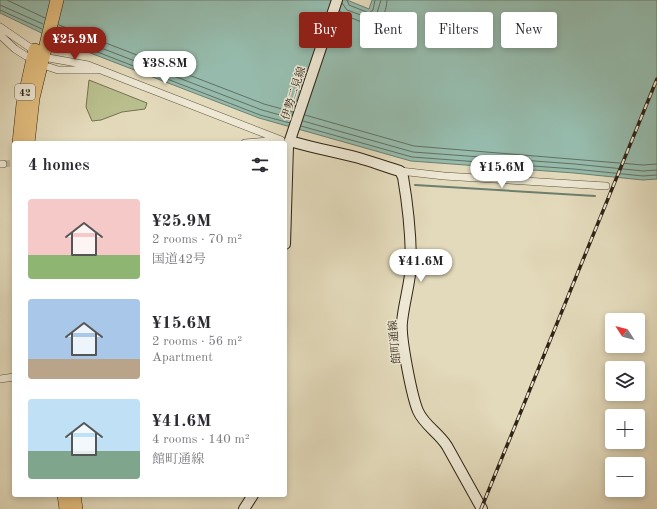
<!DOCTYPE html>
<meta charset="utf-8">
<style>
:root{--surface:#fff;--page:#f2f2f3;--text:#2b2b33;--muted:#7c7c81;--accent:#8f2418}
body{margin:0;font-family:"Old Standard TT","Noto Serif JP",serif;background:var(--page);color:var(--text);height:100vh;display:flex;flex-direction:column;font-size:15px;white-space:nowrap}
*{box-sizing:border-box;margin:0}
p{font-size:13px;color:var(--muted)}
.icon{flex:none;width:22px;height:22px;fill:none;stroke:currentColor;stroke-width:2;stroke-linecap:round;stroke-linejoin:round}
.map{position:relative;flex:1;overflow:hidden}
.drawer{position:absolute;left:12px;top:141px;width:275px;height:356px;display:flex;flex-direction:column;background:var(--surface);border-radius:4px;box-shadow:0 2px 6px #0003}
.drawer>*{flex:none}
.top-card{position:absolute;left:299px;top:12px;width:298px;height:36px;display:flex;gap:8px}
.needle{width:26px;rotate:306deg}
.controls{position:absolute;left:605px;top:313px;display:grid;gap:8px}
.controls a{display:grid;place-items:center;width:40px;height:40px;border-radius:4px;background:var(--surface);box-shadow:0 2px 6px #0003;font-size:20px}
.price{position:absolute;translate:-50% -34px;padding:0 9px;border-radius:14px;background:#fff;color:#222;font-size:13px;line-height:26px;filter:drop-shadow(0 1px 2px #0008)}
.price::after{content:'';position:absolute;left:50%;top:24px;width:12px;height:9px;margin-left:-6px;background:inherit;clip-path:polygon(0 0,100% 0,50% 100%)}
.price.current{background:var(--accent);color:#fff}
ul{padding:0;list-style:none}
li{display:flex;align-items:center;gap:12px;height:100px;padding:0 16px}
li span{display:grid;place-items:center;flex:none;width:112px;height:80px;border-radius:4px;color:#555}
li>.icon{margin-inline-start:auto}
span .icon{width:48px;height:48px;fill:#fffc;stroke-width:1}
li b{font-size:17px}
h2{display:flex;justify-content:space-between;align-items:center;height:48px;padding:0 16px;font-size:17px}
.pill{padding:0 14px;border-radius:4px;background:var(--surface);box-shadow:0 2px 6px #0003;font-size:14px;line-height:36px}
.pill.current{background:var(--accent);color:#fff}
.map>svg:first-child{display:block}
.green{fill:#b9be8d;stroke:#747152}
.water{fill:#96bbac;stroke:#6d7f70}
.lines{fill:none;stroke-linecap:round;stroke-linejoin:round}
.shore{stroke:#637061;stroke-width:1}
.stream{stroke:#6d7f70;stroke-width:2}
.street-tunnel{stroke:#bfb69a;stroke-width:7;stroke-dasharray:7 3.5;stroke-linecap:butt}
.street-casing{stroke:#5d523f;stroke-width:8}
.secondary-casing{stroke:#302416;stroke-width:12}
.highway-casing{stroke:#302416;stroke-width:14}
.street{stroke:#ede7d3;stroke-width:7}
.secondary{stroke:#ede7d3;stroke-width:10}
.highway{stroke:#e2bd7e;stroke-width:13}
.rail-casing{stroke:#302416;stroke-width:3.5}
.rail{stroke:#ede7d3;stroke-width:2;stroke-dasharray:6;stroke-linecap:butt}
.labels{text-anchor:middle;stroke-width:3;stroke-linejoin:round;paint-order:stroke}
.shield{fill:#ede7d3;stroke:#695e4f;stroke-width:1}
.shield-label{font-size:10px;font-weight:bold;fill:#302416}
.street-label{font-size:11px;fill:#302416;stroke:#ede7d3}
</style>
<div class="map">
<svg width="657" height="509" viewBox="0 0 657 509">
<rect width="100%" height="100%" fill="#e3dabb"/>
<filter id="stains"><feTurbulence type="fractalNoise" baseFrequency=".005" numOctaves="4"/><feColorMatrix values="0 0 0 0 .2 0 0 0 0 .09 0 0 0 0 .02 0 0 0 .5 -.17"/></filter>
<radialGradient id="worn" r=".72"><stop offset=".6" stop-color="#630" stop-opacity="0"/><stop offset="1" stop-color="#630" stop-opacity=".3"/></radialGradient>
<path class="green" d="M 89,80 L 147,103 L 145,109 L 122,112 L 101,120 L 92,121 L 86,107 Z"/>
<path class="water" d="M 0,0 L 347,0 L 369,9 L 372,0 L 657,0 L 657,179 L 643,180 L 574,173 L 411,161 L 259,118 L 54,39 L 0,13 Z"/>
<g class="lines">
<path class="shore" d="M 7,0 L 45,18
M 347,0 L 349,5 L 369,13 L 373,10 L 375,0
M 342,3 L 347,10 L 369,18 L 377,13 L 381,0
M 0,5 L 43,24
M 0,10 L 42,29
M 340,11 C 344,15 348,17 354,19 C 372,27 386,23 387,0
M 59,25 L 264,104 L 293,112
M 57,31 L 262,110 L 291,118
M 56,36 L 260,115 L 290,123
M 305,115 L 414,146 L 643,165 L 657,164
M 303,121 L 413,152 L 575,164 L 643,171 L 657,170
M 301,126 L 412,157 L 574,169 L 643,176 L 657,175"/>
<path class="stream" d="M 415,185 L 595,196"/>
<path class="street-tunnel" d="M 3,164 L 14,163"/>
<defs>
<path id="street" d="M 0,27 L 35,51
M 0,35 L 15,49 L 26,56
M 43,57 L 88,65 L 281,140
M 49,67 L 58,70 L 97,70
M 245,143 L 278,140
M 0,164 L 3,164
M 400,171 L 444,176 L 606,186
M 0,379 L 14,377"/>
<path id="secondary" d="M 290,141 C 313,148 336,152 359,158 C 373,162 386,167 400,171 L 403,177 C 408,206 411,235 411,265 C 410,284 404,302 402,322 C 400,337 412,397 418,411 C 424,425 439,433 447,446 L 482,509
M 285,244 L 288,146 L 337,0
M 244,509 L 253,495"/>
<path id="highway" d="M 19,143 L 23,104 L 35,50
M 28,143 L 33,98 L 57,0
M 64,495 L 66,509
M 74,495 L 76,509"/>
</defs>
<use href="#street" class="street-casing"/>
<use href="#secondary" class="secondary-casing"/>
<use href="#highway" class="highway-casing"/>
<use href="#street" class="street"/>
<use href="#secondary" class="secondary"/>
<use href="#highway" class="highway"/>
<defs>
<path id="rail" d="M 481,509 L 657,79"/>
</defs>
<use href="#rail" class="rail-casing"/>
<use href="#rail" class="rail"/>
</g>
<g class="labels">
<rect class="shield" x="15" y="84" width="20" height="16" rx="3"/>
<g class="shield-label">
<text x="25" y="96">42</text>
</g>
<g class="street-label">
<text transform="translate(293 93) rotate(-72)" y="4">伊勢二見線</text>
<text transform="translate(394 342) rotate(-95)" y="4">館町通線</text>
</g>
</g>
<rect width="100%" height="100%" filter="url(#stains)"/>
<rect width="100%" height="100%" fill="url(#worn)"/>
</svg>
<div class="controls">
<a><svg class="needle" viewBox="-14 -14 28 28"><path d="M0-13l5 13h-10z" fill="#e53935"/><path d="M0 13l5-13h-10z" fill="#7c7c81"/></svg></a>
<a><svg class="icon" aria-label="layers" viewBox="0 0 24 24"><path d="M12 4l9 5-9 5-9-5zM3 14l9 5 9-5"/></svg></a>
<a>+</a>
<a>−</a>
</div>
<b class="price current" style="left:75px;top:61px">¥25.9M</b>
<b class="price" style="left:165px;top:85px">¥38.8M</b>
<b class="price" style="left:502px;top:189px">¥15.6M</b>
<b class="price" style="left:421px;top:283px">¥41.6M</b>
<div class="top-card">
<a class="pill current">Buy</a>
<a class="pill">Rent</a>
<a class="pill">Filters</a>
<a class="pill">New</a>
</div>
<section class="drawer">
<h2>4 homes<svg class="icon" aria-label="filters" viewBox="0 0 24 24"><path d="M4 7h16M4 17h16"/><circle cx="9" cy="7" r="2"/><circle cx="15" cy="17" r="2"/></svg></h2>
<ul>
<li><span style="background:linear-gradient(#f6c9c9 70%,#8fb573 0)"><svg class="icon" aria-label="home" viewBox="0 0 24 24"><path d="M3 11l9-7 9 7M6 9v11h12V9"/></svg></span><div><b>¥25.9M</b><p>2 rooms · 70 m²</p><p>国道42号</p></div></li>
<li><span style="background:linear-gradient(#a9c7e8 75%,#b9a48a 0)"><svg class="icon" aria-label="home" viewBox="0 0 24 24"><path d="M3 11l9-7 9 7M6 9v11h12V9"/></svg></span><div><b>¥15.6M</b><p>2 rooms · 56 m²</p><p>Apartment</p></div></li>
<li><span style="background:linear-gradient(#bfe0f5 65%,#7fa58c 0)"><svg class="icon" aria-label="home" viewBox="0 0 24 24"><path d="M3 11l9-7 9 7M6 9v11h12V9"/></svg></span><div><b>¥41.6M</b><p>4 rooms · 140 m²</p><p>館町通線</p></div></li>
</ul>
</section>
</div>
